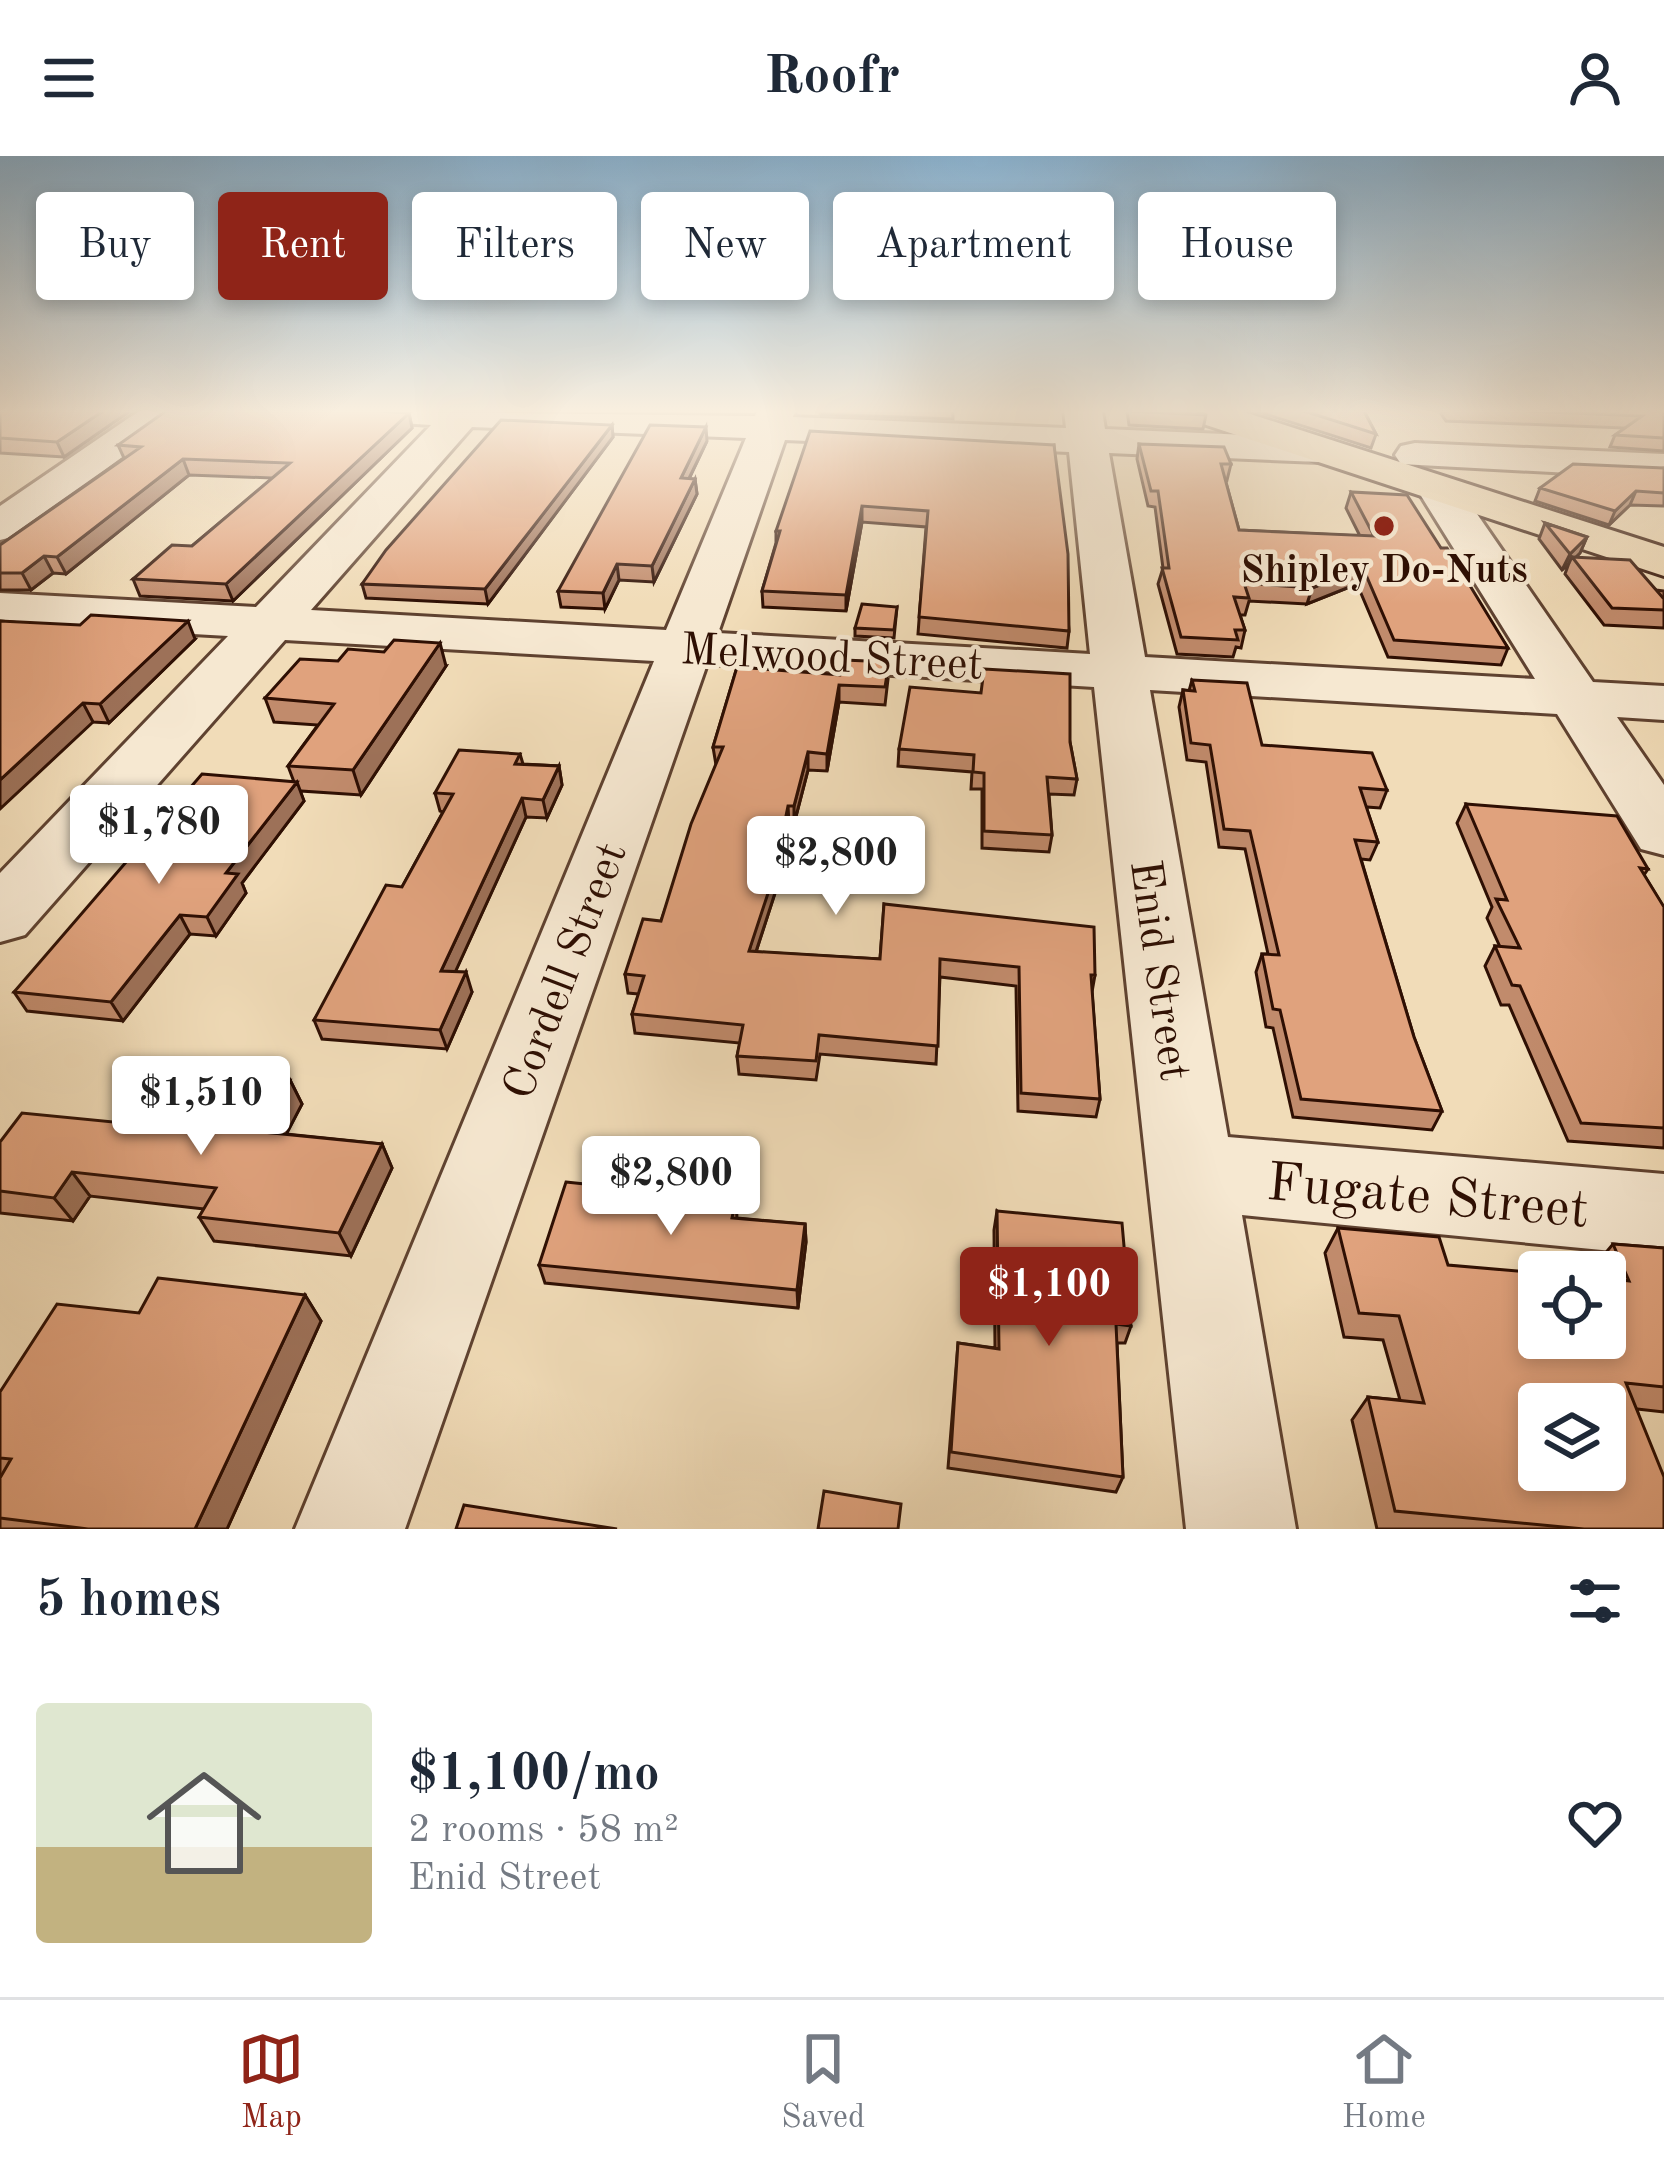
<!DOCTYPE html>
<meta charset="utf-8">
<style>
:root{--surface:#fff;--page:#f6f6f7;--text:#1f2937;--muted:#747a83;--line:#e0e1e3;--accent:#8f2418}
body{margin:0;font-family:"Old Standard TT",serif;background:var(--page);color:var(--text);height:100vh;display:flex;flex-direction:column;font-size:45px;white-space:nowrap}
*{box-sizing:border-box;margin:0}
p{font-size:39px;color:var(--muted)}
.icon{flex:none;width:66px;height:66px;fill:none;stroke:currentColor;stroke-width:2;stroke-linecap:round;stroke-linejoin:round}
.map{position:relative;height:1373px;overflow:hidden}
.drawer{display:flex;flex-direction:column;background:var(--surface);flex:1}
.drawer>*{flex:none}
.hud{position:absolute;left:36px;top:36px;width:1593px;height:108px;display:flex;gap:24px}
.buttons{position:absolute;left:1518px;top:1095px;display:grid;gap:24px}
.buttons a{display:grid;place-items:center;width:108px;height:108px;border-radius:12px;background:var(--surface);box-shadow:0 6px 18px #0003;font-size:60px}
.price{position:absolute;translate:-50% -102px;padding:0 27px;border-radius:12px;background:#fff;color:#222;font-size:39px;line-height:78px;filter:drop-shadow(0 3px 6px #0008)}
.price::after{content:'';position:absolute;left:50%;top:72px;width:36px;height:27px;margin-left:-18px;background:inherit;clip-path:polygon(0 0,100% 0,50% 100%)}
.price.on{background:var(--accent);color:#fff}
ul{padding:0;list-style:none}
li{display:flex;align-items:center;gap:36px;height:300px;padding:0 36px}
li span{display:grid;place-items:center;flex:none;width:336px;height:240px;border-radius:12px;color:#555}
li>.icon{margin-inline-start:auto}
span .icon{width:144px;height:144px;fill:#fffc;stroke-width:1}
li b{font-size:51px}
h2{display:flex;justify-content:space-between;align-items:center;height:144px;padding:0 36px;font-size:51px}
.chip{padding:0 42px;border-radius:12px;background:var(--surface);box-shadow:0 6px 18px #0003;font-size:42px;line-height:108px}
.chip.on{background:var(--accent);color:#fff}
header{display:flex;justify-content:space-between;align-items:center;height:156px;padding:0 36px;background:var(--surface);font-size:54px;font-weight:700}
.menu{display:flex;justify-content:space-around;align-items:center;height:168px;border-top:3px solid var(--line);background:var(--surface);font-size:33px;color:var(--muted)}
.menu a{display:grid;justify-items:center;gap:6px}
.menu .on{color:var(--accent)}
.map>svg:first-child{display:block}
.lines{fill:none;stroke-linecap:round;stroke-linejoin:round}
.minor-casing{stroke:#5f4230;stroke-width:6}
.major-casing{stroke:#2e0f03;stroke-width:6}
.minor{fill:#f6e8d1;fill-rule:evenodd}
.major{fill:#f1dcb8;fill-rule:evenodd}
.wall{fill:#c18b6c;stroke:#2e0f03;stroke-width:3}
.shaded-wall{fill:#9d7158;stroke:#2e0f03;stroke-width:3}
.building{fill:#e0a27d;stroke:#2e0f03;stroke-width:3;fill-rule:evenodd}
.poi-dot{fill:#8f2418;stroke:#f6e8d1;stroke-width:4.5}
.labels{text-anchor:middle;stroke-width:9;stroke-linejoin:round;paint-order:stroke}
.far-poi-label{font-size:39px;font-weight:bold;fill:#2e0f03;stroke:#f6e8d1}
.street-label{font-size:45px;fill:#2e0f03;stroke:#f6e8d1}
.near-street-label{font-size:54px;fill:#2e0f03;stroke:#f6e8d1}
</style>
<header><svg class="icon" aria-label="menu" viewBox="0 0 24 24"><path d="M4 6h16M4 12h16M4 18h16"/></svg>Roofr<svg class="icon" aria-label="person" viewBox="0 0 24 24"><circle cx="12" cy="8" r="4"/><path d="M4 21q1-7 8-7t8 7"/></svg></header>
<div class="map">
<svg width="1664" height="1373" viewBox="0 0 1664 1373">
<rect width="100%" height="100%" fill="#f1dcb8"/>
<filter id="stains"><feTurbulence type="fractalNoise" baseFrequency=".00167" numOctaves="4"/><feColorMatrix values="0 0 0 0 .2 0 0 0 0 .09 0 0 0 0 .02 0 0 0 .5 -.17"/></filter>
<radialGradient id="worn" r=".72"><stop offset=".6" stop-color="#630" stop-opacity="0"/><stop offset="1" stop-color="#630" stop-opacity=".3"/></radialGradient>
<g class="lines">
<defs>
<path id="minor" d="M 139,255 L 184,255 L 16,380 L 0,384 L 0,350 Z
M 336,255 L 755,260 L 757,255 L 795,255 L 793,261 L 1066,272 L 1064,255 L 1102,255 L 1105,273 L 1319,282 L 1333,285 L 1339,294 L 1333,303 L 1319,306 L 1109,297 L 1145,501 L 1535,523 L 1418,335 L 1425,326 L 1440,322 L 1455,326 L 1593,526 L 1664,530 L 1664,564 L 1617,561 L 1664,629 L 1664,699 L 1641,693 L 1557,558 L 1150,534 L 1228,981 L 1664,1018 L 1664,1100 L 1242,1059 L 1296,1373 L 1186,1373 L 1094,531 L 707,508 L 405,1373 L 295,1373 L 654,505 L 285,484 L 25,779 L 0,786 L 0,717 L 228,480 L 0,467 L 0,437 L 256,451 L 431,269 L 342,263 ZM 472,271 L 746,282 L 666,474 L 311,454 ZM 785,284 L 1069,296 L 1090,498 L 718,477 Z
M 1415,287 L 1664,298 L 1664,322 L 1401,308 L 1395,299 L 1401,290 Z"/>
<path id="major" d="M 1182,255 L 1241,255 L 1664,391 L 1664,420 L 1188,263 Z"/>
</defs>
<use href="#minor" class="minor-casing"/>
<use href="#major" class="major-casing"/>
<use href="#minor" class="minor"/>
<use href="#major" class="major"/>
</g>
<path class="wall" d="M 0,255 L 130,255 L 64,301 L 0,297 Z
M 820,255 L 953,255 L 953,263 L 820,258 Z
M 1127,255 L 1197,255 L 1206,259 L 1203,273 L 1129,269 Z
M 1256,255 L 1364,255 L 1376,278 L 1371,292 Z
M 1439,255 L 1664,255 L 1664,295 L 1610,291 L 1615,279 L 1625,272 L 1446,265 Z
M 409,257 L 412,272 L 233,445 L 140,440 L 133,423 L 192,390 L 273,322 L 189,319 L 66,418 L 53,417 L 31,434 L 0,434 L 0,389 L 124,302 L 118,289 Z
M 612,269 L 613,281 L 488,448 L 366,442 L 362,428 Z
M 707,285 L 689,323 L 695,323 L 697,338 L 654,426 L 619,424 L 605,453 L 561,451 L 558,435 Z
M 1139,288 L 1231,308 L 1227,324 L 1225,323 L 1239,374 L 1360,380 L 1346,352 L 1351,336 L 1441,392 L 1508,492 L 1501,509 L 1388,501 L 1357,428 L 1307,448 L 1249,445 L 1245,459 L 1240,459 L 1245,474 L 1241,492 L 1236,491 L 1233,501 L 1177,498 L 1158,428 L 1163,412 L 1155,351 L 1148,350 L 1137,303 Z
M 1054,289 L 1069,475 L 1067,492 L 918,478 L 926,371 L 862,366 L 846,455 L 763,451 L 762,435 L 776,387 L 776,375 Z
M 1664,312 L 1664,350 L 1630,349 L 1609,369 L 1535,345 L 1540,332 Z
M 1545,367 L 1587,381 L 1580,397 L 1576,401 L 1656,434 L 1664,435 L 1664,472 L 1604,469 L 1565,418 L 1569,407 L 1562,414 L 1539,383 Z
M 897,451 L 894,482 L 855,480 L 855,472 Z
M 0,465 L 195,483 L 109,567 L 93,566 Z
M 446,510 L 361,639 L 300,635 L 304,645 L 242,727 L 246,737 L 216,780 L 190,778 L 123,865 L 27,855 L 14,836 L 294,626 L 288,610 L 318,569 L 274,566 L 265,542 Z
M 737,511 L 888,523 L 885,549 L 839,546 L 827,615 L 808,614 L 794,668 L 789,668 L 775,737 L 756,796 L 880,803 L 884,748 L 1095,819 L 1092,836 L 1100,943 L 1096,961 L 1018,955 L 1016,830 L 940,821 L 936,908 L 820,898 L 816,924 L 739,918 L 737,900 L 740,887 L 635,877 L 632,858 L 639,838 L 628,837 L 625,818 L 661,765 L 716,609 L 713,591 Z
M 1192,524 L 1262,589 L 1387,634 L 1380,652 L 1366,651 L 1378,686 L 1370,704 L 1361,703 L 1414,881 L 1442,955 L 1432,974 L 1293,961 L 1273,872 L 1266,871 L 1256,816 L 1262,798 L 1268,798 L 1245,693 L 1219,691 L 1206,606 L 1187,604 L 1179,551 L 1183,534 L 1189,535 Z
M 1070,586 L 1077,623 L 1074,639 L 1049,638 L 1052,679 L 1049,696 L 982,692 L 982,633 L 971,633 L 972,616 L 898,610 L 899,593 Z
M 520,598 L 523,608 L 559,610 L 562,629 L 547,662 L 526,661 L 455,816 L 472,836 L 447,893 L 322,883 L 314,864 L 402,731 L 443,656 L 440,655 L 435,637 Z
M 1466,648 L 1648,713 L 1644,719 L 1664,752 L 1664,992 L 1568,985 L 1509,849 L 1501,849 L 1485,810 L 1495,790 L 1500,791 L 1487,762 L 1492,751 L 1457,667 Z
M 290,924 L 302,948 L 286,978 L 382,988 L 392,1012 L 351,1100 L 214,1085 L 199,1061 L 204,1053 L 90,1040 L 73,1065 L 0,1057 L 0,986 L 174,972 Z
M 736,1044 L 737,1062 L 805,1068 L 806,1086 L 798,1152 L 545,1127 L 539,1109 Z
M 997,1055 L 1131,1170 L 1125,1187 L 1117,1187 L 1123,1321 L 1116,1336 L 948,1312 L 958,1187 L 995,1192 L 994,1074 Z
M 1338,1072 L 1448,1109 L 1605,1182 L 1605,1116 L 1594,1116 L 1592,1113 L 1613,1088 L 1664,1092 L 1664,1256 L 1637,1253 L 1664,1373 L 1377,1373 L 1352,1264 L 1368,1241 L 1400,1244 L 1383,1184 L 1344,1181 L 1325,1097 Z
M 305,1139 L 321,1165 L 227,1373 L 0,1373 L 0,1236 L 139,1157 Z"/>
<path class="shaded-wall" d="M 103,255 L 130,255 L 64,301 L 57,286 Z
M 409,257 L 412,272 L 233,445 L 226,428 Z
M 612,269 L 613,281 L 488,448 L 485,433 Z
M 706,271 L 707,285 L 682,337 L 681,322 Z
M 183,303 L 189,319 L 66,418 L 57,401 Z
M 695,323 L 697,338 L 654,426 L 652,410 Z
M 1636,335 L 1630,349 L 1609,369 L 1615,355 Z
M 862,350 L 862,366 L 846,455 L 846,439 Z
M 1587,381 L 1580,397 L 1574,403 L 1572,401 L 1569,407 L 1562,414 L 1570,398 Z
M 44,400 L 53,417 L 31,434 L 22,417 Z
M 617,408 L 619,424 L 605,453 L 603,437 Z
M 1363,412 L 1357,428 L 1307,448 L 1312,432 Z
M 188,465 L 195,483 L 109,567 L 100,548 Z
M 440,487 L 446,510 L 361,639 L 353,614 Z
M 839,529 L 839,546 L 827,615 L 827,598 Z
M 83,547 L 93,566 L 0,653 L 0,624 Z
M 808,596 L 808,614 L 794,668 L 794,650 Z
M 559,610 L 562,629 L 547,662 L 543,644 Z
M 297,626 L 304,645 L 242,727 L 246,737 L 216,780 L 207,761 L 226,717 Z
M 522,642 L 526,661 L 447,834 L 441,815 Z
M 788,650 L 789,668 L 775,737 L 750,814 L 749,795 Z
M 180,759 L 190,778 L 123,865 L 111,846 Z
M 466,816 L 472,836 L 447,893 L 440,874 Z
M 290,924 L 302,948 L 275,1000 L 262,976 Z
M 382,988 L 392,1012 L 351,1100 L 339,1077 Z
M 72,1016 L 90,1040 L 73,1065 L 54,1042 Z
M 805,1068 L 806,1086 L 798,1152 L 797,1134 Z
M 305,1139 L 321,1165 L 227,1373 L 195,1373 Z"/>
<path class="building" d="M 0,255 L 103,255 L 57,286 L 0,282 Z
M 166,255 L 378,255 L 409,257 L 226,428 L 133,423 L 172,389 L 192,390 L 290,307 L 183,303 L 57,401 L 44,400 L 22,417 L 0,417 L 0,389 L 141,291 L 118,289 Z
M 1131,255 L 1197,255 L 1206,259 Z
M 1304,255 L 1364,255 L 1376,278 Z
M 1526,255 L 1664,255 L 1664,282 L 1615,279 L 1642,260 Z
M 501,264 L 612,269 L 485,433 L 362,428 L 386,394 Z
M 650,269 L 706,271 L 681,322 L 695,323 L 652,410 L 617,408 L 603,437 L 558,435 Z
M 810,275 L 1054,289 L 1068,398 L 1069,475 L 919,461 L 928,355 L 862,350 L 846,439 L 762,435 L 780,375 L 776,375 Z
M 1139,288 L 1224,291 L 1231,308 L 1221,308 L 1239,374 L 1374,380 L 1351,336 L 1407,339 L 1441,392 L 1447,392 L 1508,492 L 1394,484 L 1363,412 L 1312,432 L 1244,427 L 1249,442 L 1234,441 L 1245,474 L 1235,474 L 1238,484 L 1181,481 L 1162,412 L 1169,412 L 1158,335 L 1151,335 Z
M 1573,308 L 1664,312 L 1664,337 L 1636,335 L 1615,355 L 1540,332 Z
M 1545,367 L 1587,381 L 1570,398 Z
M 1572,401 L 1630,404 L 1664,443 L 1664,454 L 1612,452 Z
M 862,448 L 897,451 L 894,474 L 855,472 Z
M 91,459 L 188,465 L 100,548 L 83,547 L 0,624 L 0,465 L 80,469 Z
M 394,484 L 440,487 L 353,614 L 288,610 L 334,548 L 265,542 L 300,503 L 338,505 L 348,493 L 384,496 Z
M 844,504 L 889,506 L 885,531 L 839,529 L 827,598 L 808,596 L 794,650 L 788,650 L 774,719 L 749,795 L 880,803 L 884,748 L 1094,771 L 1095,819 L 1091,819 L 1100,943 L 1021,937 L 1019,811 L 940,803 L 938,890 L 819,879 L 816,905 L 737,900 L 743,869 L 632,858 L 644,820 L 625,818 L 643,763 L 661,765 L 691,668 L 723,591 L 713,591 L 737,511 L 840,519 Z
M 984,513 L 1070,518 L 1070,586 L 1077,623 L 1047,621 L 1052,679 L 984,675 L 984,617 L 973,616 L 974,599 L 899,593 L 910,531 L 981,537 Z
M 1192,524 L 1247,527 L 1262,589 L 1372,597 L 1387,634 L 1360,632 L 1378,686 L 1355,684 L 1414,881 L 1442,955 L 1301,943 L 1280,854 L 1273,853 L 1262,798 L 1279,799 L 1250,675 L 1224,673 L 1210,589 L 1191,587 L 1183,534 L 1195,535 Z
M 459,594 L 520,598 L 515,608 L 559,610 L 543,644 L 522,642 L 441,815 L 466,816 L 440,874 L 314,864 L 386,729 L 402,731 L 453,638 L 435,637 Z
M 202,618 L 297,626 L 226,717 L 238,718 L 207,761 L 180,759 L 111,846 L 14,836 Z
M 1466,648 L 1617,660 L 1648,713 L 1640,712 L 1664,751 L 1664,972 L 1581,967 L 1520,830 L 1512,829 L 1495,790 L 1520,792 L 1496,743 L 1507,744 Z
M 210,919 L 290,924 L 262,976 L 382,988 L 339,1077 L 199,1061 L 216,1032 L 72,1016 L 54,1042 L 0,1035 L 0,986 L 22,957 L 174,972 Z
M 566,1026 L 736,1044 L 732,1062 L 805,1068 L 797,1134 L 539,1109 Z
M 997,1055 L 1122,1067 L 1131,1170 L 1116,1168 L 1123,1321 L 951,1296 L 958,1187 L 999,1193 Z
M 1338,1072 L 1439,1081 L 1448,1109 L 1539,1117 L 1539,1182 L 1605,1182 L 1605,1122 L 1629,1125 L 1613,1088 L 1664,1092 L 1664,1231 L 1626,1227 L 1664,1321 L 1664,1373 L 1584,1373 L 1395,1355 L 1368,1241 L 1424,1247 L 1399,1160 L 1359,1157 ZM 1539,1248 L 1605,1248 L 1605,1314 L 1539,1314 Z
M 158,1122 L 305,1139 L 195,1373 L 88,1373 L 0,1362 L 0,1322 L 11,1303 L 0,1302 L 0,1236 L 57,1148 L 139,1157 Z
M 824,1335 L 901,1348 L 898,1373 L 818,1373 Z
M 464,1349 L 617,1373 L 456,1373 Z"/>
<linearGradient id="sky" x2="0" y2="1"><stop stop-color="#8bb6d6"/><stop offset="0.57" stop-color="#f9efdf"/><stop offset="1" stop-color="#f9efdf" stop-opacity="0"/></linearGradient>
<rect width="1664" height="448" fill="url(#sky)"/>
<circle class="poi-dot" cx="1384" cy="370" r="12"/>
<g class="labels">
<g class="far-poi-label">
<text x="1384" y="426">Shipley Do-Nuts</text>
</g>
<g class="street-label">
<text transform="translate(832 499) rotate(3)" y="16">Melwood Street</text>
<text transform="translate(563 814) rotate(-69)" y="16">Cordell Street</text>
<text transform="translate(1162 814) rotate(82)" y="16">Enid Street</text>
</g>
<g class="near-street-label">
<text transform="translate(1428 1038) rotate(5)" y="19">Fugate Street</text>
</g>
</g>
<rect width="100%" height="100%" filter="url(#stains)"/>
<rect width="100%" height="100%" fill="url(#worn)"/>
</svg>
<div class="buttons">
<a><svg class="icon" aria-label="locate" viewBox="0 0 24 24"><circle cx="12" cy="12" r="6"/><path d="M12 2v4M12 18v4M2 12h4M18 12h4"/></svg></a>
<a><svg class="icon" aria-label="layers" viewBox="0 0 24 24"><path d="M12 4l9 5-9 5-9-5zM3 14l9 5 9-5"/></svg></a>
</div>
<b class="price" style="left:159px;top:731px">$1,780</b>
<b class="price" style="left:836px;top:762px">$2,800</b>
<b class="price" style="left:201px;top:1002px">$1,510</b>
<b class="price" style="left:671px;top:1082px">$2,800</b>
<b class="price on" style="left:1049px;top:1193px">$1,100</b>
<div class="hud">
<a class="chip">Buy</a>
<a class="chip on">Rent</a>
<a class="chip">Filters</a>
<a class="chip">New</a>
<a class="chip">Apartment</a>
<a class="chip">House</a>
</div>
</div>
<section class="drawer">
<h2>5 homes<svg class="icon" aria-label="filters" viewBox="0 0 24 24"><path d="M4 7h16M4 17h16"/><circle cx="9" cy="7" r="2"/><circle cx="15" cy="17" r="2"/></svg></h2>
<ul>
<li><span style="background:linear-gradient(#dfe7d0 60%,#c2b280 0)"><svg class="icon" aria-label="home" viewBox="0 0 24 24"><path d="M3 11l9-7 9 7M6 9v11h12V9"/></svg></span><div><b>$1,100/mo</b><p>2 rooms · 58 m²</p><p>Enid Street</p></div><svg class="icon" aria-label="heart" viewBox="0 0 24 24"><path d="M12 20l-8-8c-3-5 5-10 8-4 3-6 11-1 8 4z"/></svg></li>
</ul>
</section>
<nav class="menu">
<a class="on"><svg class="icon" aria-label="map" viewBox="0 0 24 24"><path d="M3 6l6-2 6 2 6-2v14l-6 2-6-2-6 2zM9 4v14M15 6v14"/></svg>Map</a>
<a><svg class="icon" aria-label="saved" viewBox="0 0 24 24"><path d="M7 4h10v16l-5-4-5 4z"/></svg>Saved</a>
<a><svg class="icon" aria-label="home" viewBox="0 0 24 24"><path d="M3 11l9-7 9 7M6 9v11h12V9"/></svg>Home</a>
</nav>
